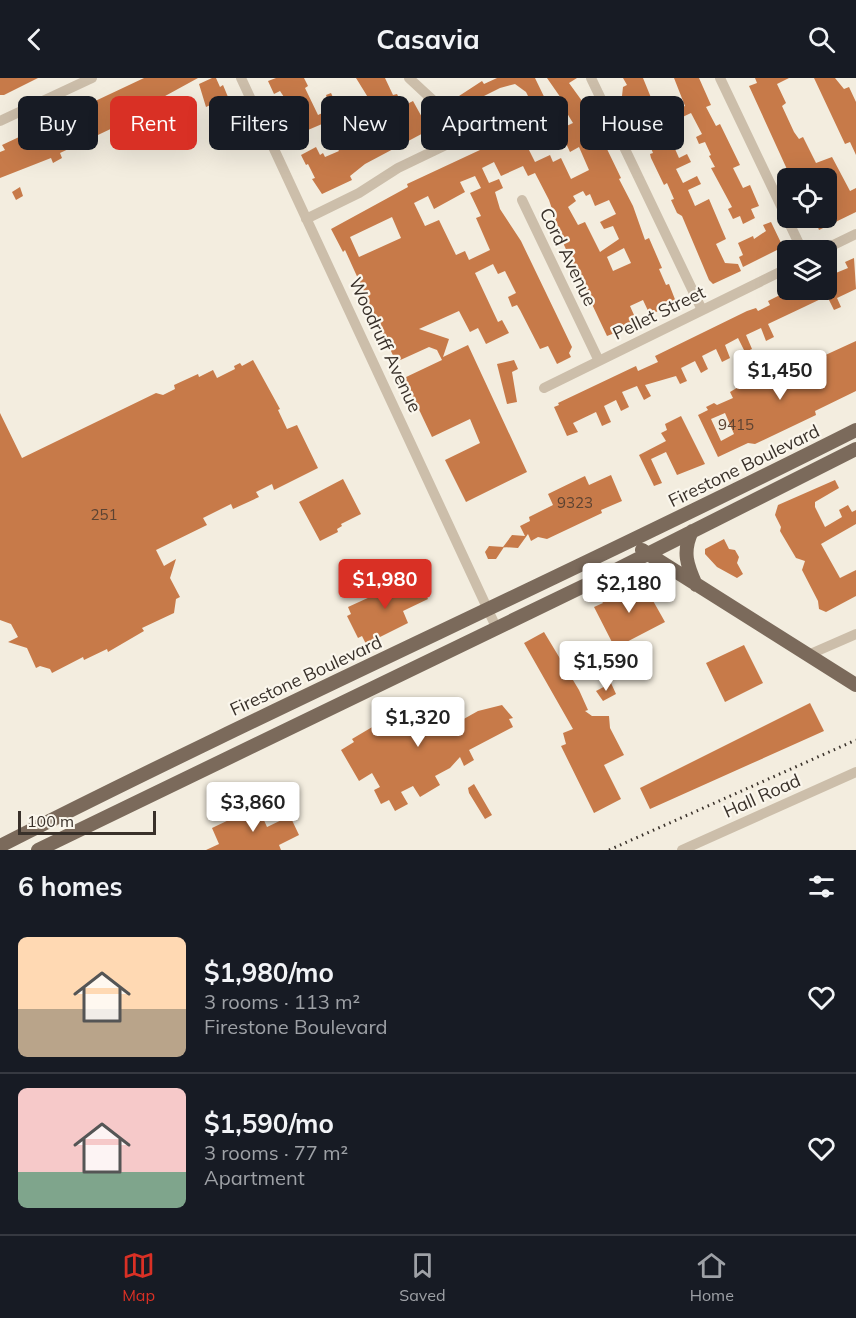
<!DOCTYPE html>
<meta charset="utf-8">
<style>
:root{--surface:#171b24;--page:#20242c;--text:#f1f3f6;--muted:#9ea1a6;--line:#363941;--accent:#d93025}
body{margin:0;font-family:Mulish,sans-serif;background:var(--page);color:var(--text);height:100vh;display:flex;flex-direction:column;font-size:22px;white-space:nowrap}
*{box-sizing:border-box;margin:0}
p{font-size:20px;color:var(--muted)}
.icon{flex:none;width:33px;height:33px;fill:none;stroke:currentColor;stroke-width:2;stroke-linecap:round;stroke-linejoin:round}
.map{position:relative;height:772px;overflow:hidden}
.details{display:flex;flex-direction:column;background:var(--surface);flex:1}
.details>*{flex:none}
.guide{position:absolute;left:18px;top:18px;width:820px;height:54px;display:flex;gap:12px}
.controls{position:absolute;left:777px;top:90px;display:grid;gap:12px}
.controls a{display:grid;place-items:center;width:60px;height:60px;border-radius:9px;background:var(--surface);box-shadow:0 6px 24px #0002;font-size:30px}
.scale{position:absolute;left:18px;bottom:15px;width:138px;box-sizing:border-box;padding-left:6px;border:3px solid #39312a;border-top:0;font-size:16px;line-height:21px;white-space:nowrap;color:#39312a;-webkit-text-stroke:4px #faf6ec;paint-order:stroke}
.price{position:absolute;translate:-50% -51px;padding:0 14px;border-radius:6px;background:#fff;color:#222;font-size:20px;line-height:39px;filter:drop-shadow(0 2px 3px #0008)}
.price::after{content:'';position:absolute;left:50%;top:36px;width:18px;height:14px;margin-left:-9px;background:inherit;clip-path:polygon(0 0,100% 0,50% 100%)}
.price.current{background:var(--accent);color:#fff}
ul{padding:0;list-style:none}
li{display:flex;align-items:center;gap:18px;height:150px;padding:0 18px}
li+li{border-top:2px solid var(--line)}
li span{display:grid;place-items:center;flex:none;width:168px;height:120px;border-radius:9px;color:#555}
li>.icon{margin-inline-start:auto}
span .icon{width:72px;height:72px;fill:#fffc;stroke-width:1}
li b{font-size:26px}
h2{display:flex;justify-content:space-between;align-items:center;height:72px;padding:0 18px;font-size:26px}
.pill{padding:0 21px;border-radius:9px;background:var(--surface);box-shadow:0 6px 24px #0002;font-size:21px;line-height:54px}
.pill.current{background:var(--accent);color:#fff}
header{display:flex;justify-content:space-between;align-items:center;height:78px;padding:0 18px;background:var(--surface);font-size:27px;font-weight:700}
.tabs{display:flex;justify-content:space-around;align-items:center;height:84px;border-top:2px solid var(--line);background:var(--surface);font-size:16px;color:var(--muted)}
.tabs a{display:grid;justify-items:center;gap:3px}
.tabs .current{color:var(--accent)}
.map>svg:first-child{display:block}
.building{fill:#c77a49;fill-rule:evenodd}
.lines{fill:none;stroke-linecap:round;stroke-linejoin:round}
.minor{stroke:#ccbeaa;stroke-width:10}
.major{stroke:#7b6a5b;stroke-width:14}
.rail{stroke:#39312a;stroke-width:3;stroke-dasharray:1.5 4.5;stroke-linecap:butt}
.labels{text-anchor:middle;stroke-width:4.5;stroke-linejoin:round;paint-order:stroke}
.number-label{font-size:15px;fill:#5c4332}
.street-label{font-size:18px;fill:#39312a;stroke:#faf6ec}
</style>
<header><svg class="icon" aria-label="back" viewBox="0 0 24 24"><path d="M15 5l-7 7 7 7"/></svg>Casavia<svg class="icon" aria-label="search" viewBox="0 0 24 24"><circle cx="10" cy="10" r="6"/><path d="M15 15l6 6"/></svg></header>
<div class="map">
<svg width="856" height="772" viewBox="0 0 856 772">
<rect width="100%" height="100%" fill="#f3eddf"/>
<path class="building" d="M 0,0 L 38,0 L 4,17 L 0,17 Z
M 144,0 L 198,0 L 156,23 L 159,28 L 60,75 L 62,80 L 53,85 L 51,80 L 0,100 L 0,74 L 5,72 L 2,67 L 34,52 L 38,60 L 51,54 L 47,46 L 78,31 L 84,42 L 96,35 L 91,25 Z
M 212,0 L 216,0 L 220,9 L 223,7 L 228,19 L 206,29 L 199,6 Z
M 276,0 L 304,0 L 308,8 L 305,10 L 318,37 L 331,31 L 326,17 L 331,15 L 337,28 L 344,25 L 358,65 L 372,58 L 366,45 L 373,41 L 382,60 L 396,51 L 386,30 L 377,34 L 356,0 L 385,0 L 393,17 L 397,16 L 403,28 L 413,23 L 429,52 L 365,86 L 350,98 L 352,102 L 322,116 L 312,101 L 315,100 L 308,86 L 306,87 L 301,77 L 316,69 L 320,77 L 323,75 L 325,79 L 339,73 L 322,46 L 308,52 L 303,41 L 289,47 L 283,35 L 290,32 L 284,19 L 280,13 L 274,16 L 268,3 Z
M 497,0 L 535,0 L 550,31 L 563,23 L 547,0 L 577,0 L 569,5 L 590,34 L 587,35 L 591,41 L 588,43 L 597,61 L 601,59 L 606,69 L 621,100 L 619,101 L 633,128 L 645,162 L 649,160 L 662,190 L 659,191 L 666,207 L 669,206 L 676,224 L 650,237 L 643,222 L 630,228 L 638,246 L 607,258 L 564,167 L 549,122 L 535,95 L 528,98 L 523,88 L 501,98 L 494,84 L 482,90 L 489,105 L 499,101 L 503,110 L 495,114 L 500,131 L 521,163 L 572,269 L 569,275 L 571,279 L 557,286 L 548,268 L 540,271 L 520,232 L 517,227 L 512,229 L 508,219 L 516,215 L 505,193 L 498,196 L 493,186 L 475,195 L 498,244 L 502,242 L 509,255 L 486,266 L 478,250 L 470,254 L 459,233 L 419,251 L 449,261 L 443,279 L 468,267 L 527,394 L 466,424 L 445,382 L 480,365 L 470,341 L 432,359 L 404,300 L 442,282 L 437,272 L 429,269 L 396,284 L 345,172 L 343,174 L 331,151 L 408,109 L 407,106 L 525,51 L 524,49 L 540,42 L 526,14 L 515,6 L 500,10 L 484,18 L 485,21 L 467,30 L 465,28 L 459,18 L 482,3 L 484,6 ZM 565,32 L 573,45 L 560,51 L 563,59 L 570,74 L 579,69 L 589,92 L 571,101 L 561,80 L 553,84 L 550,77 L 535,84 L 527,68 L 543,59 L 541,54 L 551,48 L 548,42 ZM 475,98 L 481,110 L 470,115 L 481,138 L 476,140 L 490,172 L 469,182 L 465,173 L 456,177 L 439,142 L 425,148 L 414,125 L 428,118 L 434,131 L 465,114 L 460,104 ZM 583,113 L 586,118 L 590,116 L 595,128 L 609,122 L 616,136 L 600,144 L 604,151 L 613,148 L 619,161 L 600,174 L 585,144 L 578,147 L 568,129 L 576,123 L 573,118 ZM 392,139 L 401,160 L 359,179 L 350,159 ZM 624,170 L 631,185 L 613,193 L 607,179 Z
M 623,0 L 643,0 L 656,32 L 660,32 L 663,38 L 685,28 L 674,0 L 699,0 L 711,27 L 706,29 L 716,48 L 720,46 L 740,87 L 733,90 L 743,110 L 750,107 L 759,128 L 751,131 L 755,140 L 743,146 L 740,138 L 733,141 L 728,131 L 732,129 L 711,90 L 715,89 L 709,78 L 711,77 L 705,64 L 699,66 L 696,59 L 702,56 L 691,35 L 672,44 L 680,61 L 672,64 L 679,80 L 687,76 L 691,84 L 676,91 L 683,105 L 697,98 L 701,106 L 688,112 L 695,128 L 709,121 L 726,161 L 716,166 L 725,185 L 738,186 L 741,193 L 713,206 L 709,202 L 682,138 L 677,135 L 671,122 L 674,121 L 667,105 L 664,107 L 651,80 L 650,76 L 653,75 L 646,58 L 642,60 L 622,18 L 623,9 L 627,7 Z
M 755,0 L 789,0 L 777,6 L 786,25 L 782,28 L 794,54 L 799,61 L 803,59 L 816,85 L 832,79 L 850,113 L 856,110 L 856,134 L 819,152 L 816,144 L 809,148 L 805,140 L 826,140 L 826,125 L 832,120 L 826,109 L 826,100 L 791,100 L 749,8 L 757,5 Z
M 814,0 L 835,0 L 844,11 L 849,9 L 856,24 L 856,77 L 850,64 L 845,66 Z
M 20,109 L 23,118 L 16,122 L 12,114 Z
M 771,144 L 783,169 L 743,189 L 739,179 L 743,177 L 738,165 L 753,158 L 754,161 L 766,153 L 763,147 Z
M 854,180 L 856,211 L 837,220 L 841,229 L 834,232 L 827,218 L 804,229 L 768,246 L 774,259 L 766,263 L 761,250 L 746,257 L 752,271 L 745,274 L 738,260 L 725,267 L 730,280 L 722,284 L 716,271 L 702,278 L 708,291 L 701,295 L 695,283 L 681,290 L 687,303 L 680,306 L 676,298 L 645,307 L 651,318 L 644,322 L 637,308 L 622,314 L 629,329 L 621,333 L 616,322 L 604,328 L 611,344 L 602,348 L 596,334 L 573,345 L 578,354 L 567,358 L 554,329 L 559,327 L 558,325 L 636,288 L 638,293 L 658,284 L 655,278 L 747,233 L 756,230 L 758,233 L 770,227 L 768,223 L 790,212 L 826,212 L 826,199 L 848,190 L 845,184 Z
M 856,263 L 856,313 L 815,333 L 816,337 L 755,366 L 748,365 L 718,379 L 698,337 L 708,332 L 706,329 L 714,325 L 717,327 L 733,320 L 730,314 L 755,299 L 757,302 L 775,293 L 779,303 L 794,298 L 806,292 L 804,288 L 808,285 ZM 725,335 L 734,356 L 721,363 L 711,341 Z
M 253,282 L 280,331 L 278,332 L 287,351 L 297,347 L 318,390 L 274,412 L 272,406 L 256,414 L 259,419 L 233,431 L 231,426 L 203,440 L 207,447 L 156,472 L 164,488 L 176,481 L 170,500 L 180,519 L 176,521 L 174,535 L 142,550 L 144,553 L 108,574 L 107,571 L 84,582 L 83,579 L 52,595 L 50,591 L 40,588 L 36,590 L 27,570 L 8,564 L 18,559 L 11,546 L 0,542 L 0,335 L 22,380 L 156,315 L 163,317 L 175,311 L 174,307 L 198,296 L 199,299 L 213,292 L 217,300 L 235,291 L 234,288 L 240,285 L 242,288 Z
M 514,282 L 518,291 L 512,294 L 517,324 L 507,326 L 497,286 Z
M 681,338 L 705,386 L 677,397 L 666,374 L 651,381 L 662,405 L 654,408 L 639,377 L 666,363 L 661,355 L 667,352 L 665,346 Z
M 611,397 L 622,423 L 601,432 L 602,435 L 547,461 L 538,459 L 531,463 L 528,456 L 518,470 L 503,469 L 512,457 L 525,458 L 520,448 L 530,443 L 529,439 L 553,427 L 548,416 L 585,398 L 589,407 Z
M 343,401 L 361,436 L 341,446 L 342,448 L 337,451 L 338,454 L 320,463 L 299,424 Z
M 835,402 L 839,410 L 815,424 L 815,429 L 825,449 L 842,439 L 839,432 L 848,427 L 852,434 L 856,432 L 856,446 L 821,466 L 840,500 L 856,492 L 856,518 L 826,534 L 819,531 L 818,523 L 802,492 L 805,483 L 796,480 L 780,453 L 781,449 L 775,437 L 778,427 Z
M 724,461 L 729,471 L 735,472 L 739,479 L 737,485 L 743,496 L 737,500 L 717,489 L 705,476 L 705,471 Z
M 489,468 L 504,469 L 496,481 L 488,481 L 485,474 Z
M 416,498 L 428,521 L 403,533 L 408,545 L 366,566 L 362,558 L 358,560 L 347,538 L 351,536 L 348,529 Z
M 643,505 L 665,544 L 615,570 L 594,529 L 603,525 L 601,522 L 628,508 L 629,511 Z
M 544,554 L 579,612 L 588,632 L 585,633 L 592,638 L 609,638 L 610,650 L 624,677 L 604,687 L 621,721 L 594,735 L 561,668 L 566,666 L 563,655 L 573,651 L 524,565 Z
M 744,567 L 763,605 L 725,624 L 706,585 Z
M 611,605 L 616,616 L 603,623 L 596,613 Z
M 422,621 L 424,624 L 427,623 L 444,652 L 478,633 L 502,627 L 513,640 L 509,641 L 513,649 L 469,672 L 474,682 L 464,688 L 460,679 L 450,690 L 435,698 L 440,707 L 420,719 L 413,708 L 401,714 L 408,726 L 395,733 L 389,722 L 381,726 L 374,712 L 380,709 L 372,695 L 359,703 L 341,672 L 354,664 L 352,661 L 379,645 L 375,638 L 380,633 L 394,627 L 399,634 Z
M 810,625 L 824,653 L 650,731 L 640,710 Z
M 474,706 L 492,737 L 485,741 L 469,715 L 468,710 Z
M 254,730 L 259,742 L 263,740 L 267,749 L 290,738 L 299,757 L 279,767 L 281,772 L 206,772 L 219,766 L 212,750 Z"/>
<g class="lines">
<path class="minor" d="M 241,0 L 496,549
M 409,0 L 437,26 L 455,63
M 591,0 L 702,232
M 720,0 L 802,172
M 0,43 L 92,0
M 522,122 L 599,283
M 306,141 L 359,115 L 398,90 L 475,53 L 508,32
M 823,172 L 856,156
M 544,310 L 788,190
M 808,577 L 856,556
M 682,772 L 856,694"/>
<path class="major" d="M 692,453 C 682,474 687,487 696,507
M 642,472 L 856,607
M 0,768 C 283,624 573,495 856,352
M 38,772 L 592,504 L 856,371"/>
<path class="rail" d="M 609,772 L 856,662"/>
</g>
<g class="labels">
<g class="number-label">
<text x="736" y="352">9415</text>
<text x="575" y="430">9323</text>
<text x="104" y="442">251</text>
</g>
<g class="street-label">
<text transform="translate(568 179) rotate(64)" y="6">Cord Avenue</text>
<text transform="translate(659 235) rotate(-26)" y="6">Pellet Street</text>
<text transform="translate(385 267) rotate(65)" y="6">Woodruff Avenue</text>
<text transform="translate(744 388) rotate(-26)" y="6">Firestone Boulevard</text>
<text transform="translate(306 598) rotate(-25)" y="6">Firestone Boulevard</text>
<text transform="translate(762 718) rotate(-24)" y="6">Hall Road</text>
</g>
</g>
</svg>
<div class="controls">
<a><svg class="icon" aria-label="locate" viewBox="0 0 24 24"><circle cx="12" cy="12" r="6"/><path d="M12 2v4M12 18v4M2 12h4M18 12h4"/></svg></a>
<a><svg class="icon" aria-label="layers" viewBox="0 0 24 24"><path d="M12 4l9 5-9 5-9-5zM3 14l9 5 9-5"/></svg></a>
</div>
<div class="scale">100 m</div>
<b class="price" style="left:780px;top:323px">$1,450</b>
<b class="price current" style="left:385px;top:532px">$1,980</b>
<b class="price" style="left:629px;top:536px">$2,180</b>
<b class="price" style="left:606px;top:614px">$1,590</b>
<b class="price" style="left:418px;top:670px">$1,320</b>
<b class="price" style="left:253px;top:755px">$3,860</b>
<div class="guide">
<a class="pill">Buy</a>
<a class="pill current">Rent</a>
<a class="pill">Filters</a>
<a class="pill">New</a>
<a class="pill">Apartment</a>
<a class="pill">House</a>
</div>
</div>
<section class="details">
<h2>6 homes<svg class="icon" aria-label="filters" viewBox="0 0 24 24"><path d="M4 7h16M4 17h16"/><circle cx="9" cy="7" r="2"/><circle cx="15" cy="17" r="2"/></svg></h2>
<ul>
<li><span style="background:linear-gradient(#ffd9b3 60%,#b9a48a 0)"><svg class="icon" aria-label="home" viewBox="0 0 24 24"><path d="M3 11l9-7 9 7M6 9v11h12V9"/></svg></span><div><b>$1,980/mo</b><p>3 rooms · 113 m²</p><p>Firestone Boulevard</p></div><svg class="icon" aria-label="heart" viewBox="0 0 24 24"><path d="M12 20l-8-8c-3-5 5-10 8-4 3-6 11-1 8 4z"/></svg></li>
<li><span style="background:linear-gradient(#f6c9c9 70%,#7fa58c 0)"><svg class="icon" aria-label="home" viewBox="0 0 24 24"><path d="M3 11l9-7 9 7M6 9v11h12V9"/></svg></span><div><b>$1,590/mo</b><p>3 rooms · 77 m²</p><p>Apartment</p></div><svg class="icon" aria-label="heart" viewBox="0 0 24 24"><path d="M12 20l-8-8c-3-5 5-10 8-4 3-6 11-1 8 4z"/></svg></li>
</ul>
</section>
<nav class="tabs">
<a class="current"><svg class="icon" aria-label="map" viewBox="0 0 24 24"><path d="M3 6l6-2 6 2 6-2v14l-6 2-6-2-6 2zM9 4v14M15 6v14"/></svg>Map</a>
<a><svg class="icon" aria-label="saved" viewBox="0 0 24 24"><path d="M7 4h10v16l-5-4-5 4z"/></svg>Saved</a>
<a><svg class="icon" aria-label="home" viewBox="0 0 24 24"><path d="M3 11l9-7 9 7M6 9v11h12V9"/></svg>Home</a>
</nav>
